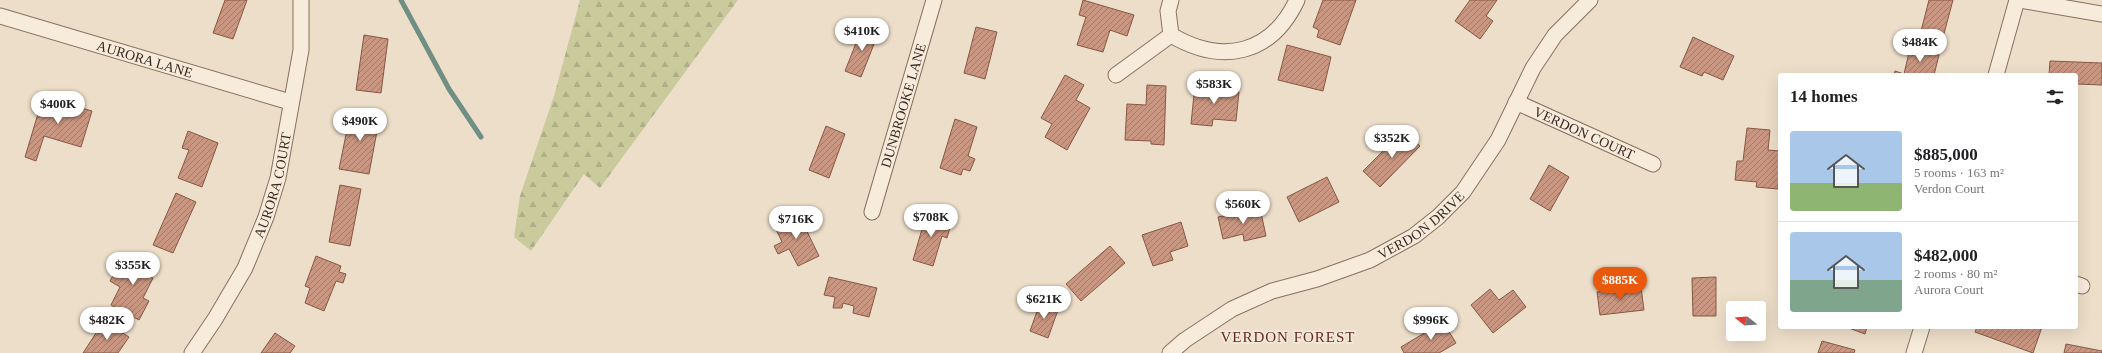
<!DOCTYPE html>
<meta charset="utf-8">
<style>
:root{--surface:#fff;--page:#f2f2f2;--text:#202124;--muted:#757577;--line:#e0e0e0;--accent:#ea580c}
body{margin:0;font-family:Georgia,serif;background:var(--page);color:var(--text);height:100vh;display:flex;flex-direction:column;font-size:15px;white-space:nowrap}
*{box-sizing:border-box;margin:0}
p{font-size:13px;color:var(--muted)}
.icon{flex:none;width:22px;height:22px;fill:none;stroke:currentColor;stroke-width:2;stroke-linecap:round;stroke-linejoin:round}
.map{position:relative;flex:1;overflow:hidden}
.sheet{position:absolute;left:1778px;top:73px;width:300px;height:256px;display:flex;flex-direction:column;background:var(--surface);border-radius:4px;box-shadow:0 4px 16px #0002}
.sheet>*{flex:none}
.needle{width:26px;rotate:287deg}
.controls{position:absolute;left:1726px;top:301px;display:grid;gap:8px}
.controls a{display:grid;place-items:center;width:40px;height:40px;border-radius:4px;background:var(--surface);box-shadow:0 4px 16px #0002;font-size:20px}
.price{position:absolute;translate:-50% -34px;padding:0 9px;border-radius:14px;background:#fff;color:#222;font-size:13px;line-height:26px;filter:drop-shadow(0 1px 2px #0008)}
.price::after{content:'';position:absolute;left:50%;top:24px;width:12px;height:9px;margin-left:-6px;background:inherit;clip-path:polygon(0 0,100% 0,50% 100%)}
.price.on{background:var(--accent);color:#fff}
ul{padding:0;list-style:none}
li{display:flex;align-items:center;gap:12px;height:100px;padding:0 12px}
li+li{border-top:1px solid var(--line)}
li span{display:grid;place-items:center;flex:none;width:112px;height:80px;border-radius:4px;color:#555}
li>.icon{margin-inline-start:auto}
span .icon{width:48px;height:48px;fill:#fffc;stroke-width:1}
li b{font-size:17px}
h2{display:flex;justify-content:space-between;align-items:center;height:48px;padding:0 12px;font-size:17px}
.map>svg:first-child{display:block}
.forest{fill:url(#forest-firs)}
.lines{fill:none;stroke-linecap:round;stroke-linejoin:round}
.stream{stroke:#708f84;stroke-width:5}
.building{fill:url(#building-hatch);stroke:#865845}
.street-casing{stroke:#88705e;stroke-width:17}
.street{stroke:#f7ecdc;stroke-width:15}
.labels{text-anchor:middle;stroke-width:3.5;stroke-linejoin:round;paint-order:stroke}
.street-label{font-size:14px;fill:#392a21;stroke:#f4e9d8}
.neighbourhood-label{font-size:15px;letter-spacing:1px;fill:#642922;stroke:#f4e9d8}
</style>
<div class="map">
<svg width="2102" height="353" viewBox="0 0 2102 353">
<defs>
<pattern id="forest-firs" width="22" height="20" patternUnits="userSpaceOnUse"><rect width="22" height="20" fill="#caca9d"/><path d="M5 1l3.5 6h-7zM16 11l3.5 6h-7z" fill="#aeae87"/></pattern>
<pattern id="building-hatch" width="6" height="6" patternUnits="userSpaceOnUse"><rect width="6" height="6" fill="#c99681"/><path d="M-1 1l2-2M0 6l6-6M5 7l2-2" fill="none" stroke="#a47b69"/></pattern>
</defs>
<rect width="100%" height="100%" fill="#eddec9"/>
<path class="forest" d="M 580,0 L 738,0 L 600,188 L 584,174 L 531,251 L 514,237 L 520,196 L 554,96 Z"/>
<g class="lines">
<path class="stream" d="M 401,0 L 449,89 L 481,137"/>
</g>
<path class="building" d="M 225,0 L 247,0 L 233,39 L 213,33 Z
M 1083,0 L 1134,15 L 1127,36 L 1110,30 L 1103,52 L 1077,45 L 1086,17 L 1079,15 Z
M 1323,0 L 1356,0 L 1340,45 L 1317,37 L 1319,30 L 1313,27 Z
M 1470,0 L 1497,0 L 1486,16 L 1493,21 L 1480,39 L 1455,21 Z
M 1929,0 L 1953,0 L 1942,41 L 1920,35 Z
M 976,27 L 997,32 L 985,79 L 964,73 Z
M 862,28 L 878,34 L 861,77 L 845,71 Z
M 364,35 L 388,39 L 381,93 L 356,90 Z
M 1693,37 L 1734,56 L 1723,80 L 1704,72 L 1702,76 L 1680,67 Z
M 1287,45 L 1331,57 L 1323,91 L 1278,80 Z
M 1910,48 L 1939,55 L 1934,75 L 1894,75 L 1895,71 L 1904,74 Z
M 2050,61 L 2102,63 L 2102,85 L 2076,84 L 2076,75 L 2049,75 Z
M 1065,75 L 1084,85 L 1076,100 L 1090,108 L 1067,150 L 1045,137 L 1052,124 L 1041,118 Z
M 1195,84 L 1220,86 L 1219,90 L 1239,92 L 1236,121 L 1213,119 L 1212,126 L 1191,124 Z
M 1147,85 L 1166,86 L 1164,145 L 1151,144 L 1151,141 L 1125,140 L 1127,104 L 1146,105 Z
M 43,97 L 92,111 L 81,147 L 44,136 L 36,161 L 25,157 Z
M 351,110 L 380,115 L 369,174 L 339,169 Z
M 955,119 L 977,127 L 968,156 L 975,159 L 970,171 L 963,169 L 961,175 L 940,168 Z
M 826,126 L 845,134 L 829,178 L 809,170 Z
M 1747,128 L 1770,130 L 1768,150 L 1780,151 L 1778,189 L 1756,187 L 1757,182 L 1735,180 L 1737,161 L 1743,161 Z
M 1404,130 L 1420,146 L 1380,187 L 1363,171 Z
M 188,131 L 218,143 L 202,187 L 178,178 L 189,150 L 182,148 Z
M 1549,165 L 1569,177 L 1550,211 L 1530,199 Z
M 1327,177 L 1339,202 L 1299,222 L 1287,197 Z
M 340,185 L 361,189 L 350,246 L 329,242 Z
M 176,193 L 196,202 L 173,253 L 153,245 Z
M 1260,208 L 1266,236 L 1244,241 L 1243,234 L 1223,239 L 1218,217 Z
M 927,212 L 952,220 L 947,238 L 942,236 L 933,266 L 913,260 Z
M 798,213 L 819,256 L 798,266 L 789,249 L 778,254 L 774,246 L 782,242 L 774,225 Z
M 1181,222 L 1188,246 L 1170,252 L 1173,260 L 1153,266 L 1142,235 Z
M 1110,246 L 1125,263 L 1081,301 L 1066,284 Z
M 135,253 L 155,264 L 148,276 L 153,278 L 143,298 L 149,301 L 139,320 L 111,305 L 120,287 L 110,281 L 119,265 L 127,268 Z
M 316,256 L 341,266 L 339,272 L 346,274 L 343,283 L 336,281 L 324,311 L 305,303 L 310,288 L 305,286 Z
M 829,277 L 877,288 L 869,317 L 853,313 L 854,306 L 843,303 L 842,308 L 833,308 L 835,297 L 824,295 Z
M 1716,277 L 1716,316 L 1693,316 L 1692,278 Z
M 1641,287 L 1644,310 L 1600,315 L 1597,292 Z
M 1490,289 L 1499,300 L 1513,290 L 1526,307 L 1493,333 L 1471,305 Z
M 1040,303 L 1058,310 L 1048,338 L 1030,331 Z
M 104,321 L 129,337 L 118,353 L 83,353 Z
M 1443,322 L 1456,343 L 1439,353 L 1404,353 L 1401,347 Z
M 1846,327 L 1867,327 L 1865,334 Z
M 1977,327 L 2042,327 L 2033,353 L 1975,332 Z
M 275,333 L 295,346 L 290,353 L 261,353 Z
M 1822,341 L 1855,350 L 1854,353 L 1818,353 Z
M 2066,344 L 2102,351 L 2102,353 L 2064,353 Z"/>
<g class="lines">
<defs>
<g id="street">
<path d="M 1171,0 L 1168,11 L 1171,35 C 1222,65 1271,55 1297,0"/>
<path d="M 2020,0 L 2102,14"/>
<path id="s1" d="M 0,16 L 290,102"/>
<path d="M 1116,75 L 1171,35"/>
<path d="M 1996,75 L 2017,0"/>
<path id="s2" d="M 1516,102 L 1653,164"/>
<path id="s3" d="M 872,212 L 934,0"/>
<path d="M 2076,284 L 2082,286"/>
<path id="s4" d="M 192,353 L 215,319 L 245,268 L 266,217 L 278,178 L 301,50 L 301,0"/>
<path id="s5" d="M 1170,353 L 1185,340 L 1232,309 L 1272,291 L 1317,279 L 1370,260 L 1414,236 L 1438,217 L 1463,192 L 1498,140 L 1533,68 L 1555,35 L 1590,0"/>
<path d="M 1914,353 L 1922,327"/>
</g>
</defs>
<use href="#street" class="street-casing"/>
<use href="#street" class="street"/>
</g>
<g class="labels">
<g class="street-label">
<text dy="5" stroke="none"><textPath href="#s1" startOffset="151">AURORA LANE</textPath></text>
<text dy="5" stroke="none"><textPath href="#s3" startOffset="111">DUNBROOKE LANE</textPath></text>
<text dy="5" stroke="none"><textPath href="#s2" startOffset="75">VERDON COURT</textPath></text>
<text dy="5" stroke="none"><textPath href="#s4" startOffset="188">AURORA COURT</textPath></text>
<text dy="5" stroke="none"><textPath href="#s5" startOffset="285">VERDON DRIVE</textPath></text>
</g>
<g class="neighbourhood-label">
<text x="1288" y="342">VERDON FOREST</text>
</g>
</g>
</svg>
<div class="controls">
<a><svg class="needle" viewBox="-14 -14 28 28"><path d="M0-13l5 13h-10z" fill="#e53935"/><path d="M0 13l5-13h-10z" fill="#757577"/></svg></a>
</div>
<b class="price" style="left:862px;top:52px">$410K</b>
<b class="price" style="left:1920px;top:63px">$484K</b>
<b class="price" style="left:1214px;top:105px">$583K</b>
<b class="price" style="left:58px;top:125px">$400K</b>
<b class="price" style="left:360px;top:142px">$490K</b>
<b class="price" style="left:1392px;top:159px">$352K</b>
<b class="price" style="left:1243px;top:225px">$560K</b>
<b class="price" style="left:931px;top:238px">$708K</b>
<b class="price" style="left:796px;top:240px">$716K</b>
<b class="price" style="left:133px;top:286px">$355K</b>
<b class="price on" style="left:1620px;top:301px">$885K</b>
<b class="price" style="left:1044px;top:320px">$621K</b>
<b class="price" style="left:107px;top:341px">$482K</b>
<b class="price" style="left:1431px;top:341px">$996K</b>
<section class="sheet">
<h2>14 homes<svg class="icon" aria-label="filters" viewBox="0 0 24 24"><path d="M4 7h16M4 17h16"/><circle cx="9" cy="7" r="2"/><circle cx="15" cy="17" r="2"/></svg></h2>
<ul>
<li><span style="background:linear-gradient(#a9c7e8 65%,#8fb573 0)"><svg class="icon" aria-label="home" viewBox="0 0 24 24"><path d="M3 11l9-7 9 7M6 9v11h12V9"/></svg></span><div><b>$885,000</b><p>5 rooms · 163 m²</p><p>Verdon Court</p></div></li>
<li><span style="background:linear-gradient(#a9c7e8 60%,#7fa58c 0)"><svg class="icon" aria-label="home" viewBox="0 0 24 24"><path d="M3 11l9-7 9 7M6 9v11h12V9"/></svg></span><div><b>$482,000</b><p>2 rooms · 80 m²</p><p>Aurora Court</p></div></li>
</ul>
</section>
</div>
